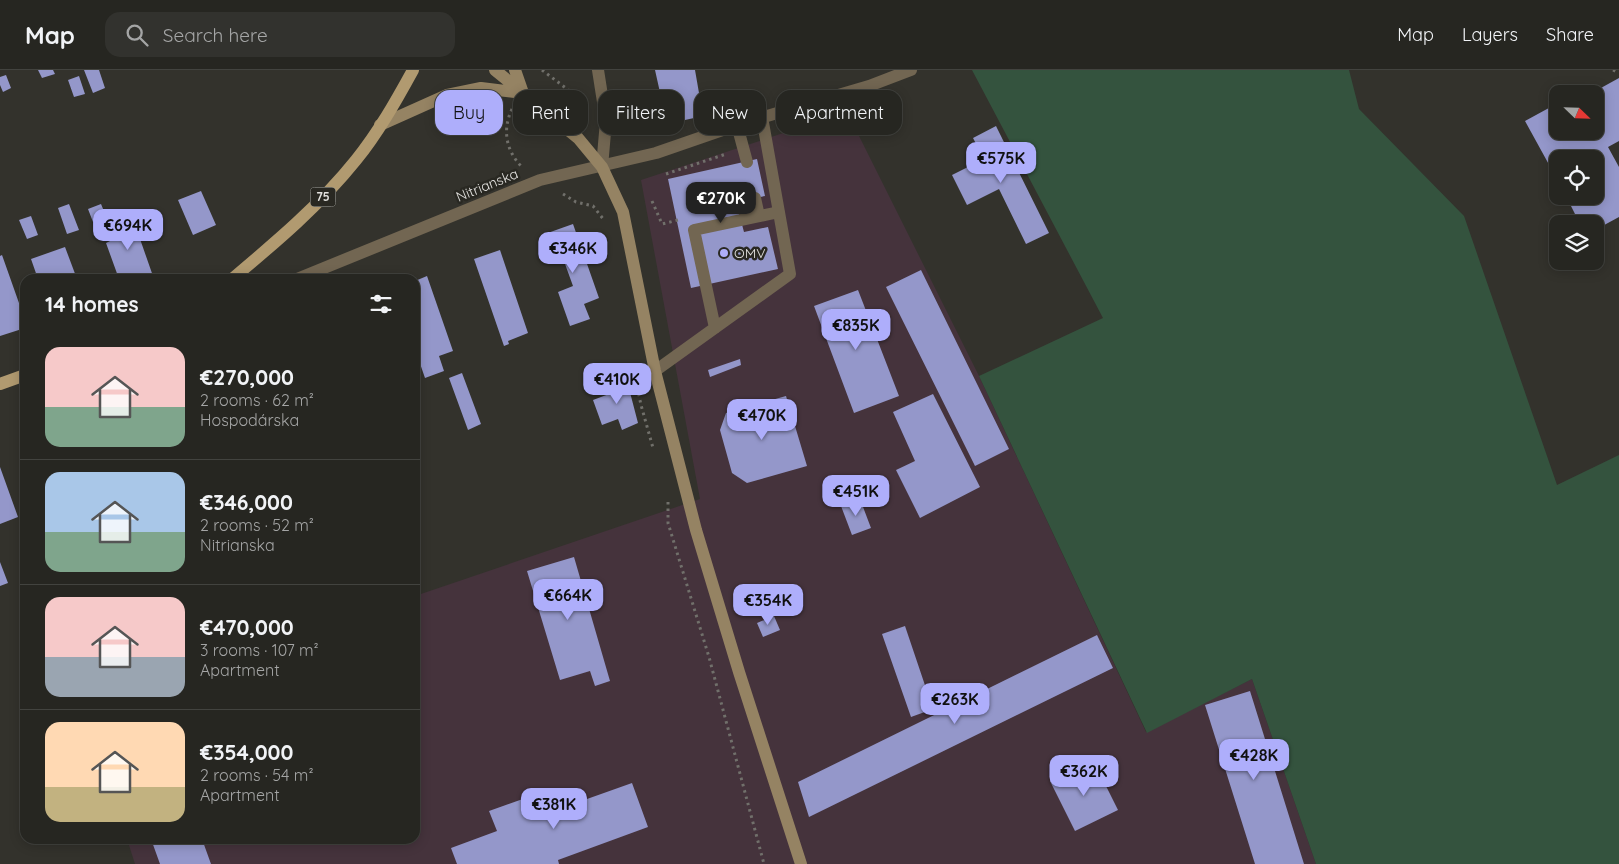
<!DOCTYPE html>
<meta charset="utf-8">
<style>
:root{--surface:#262621;--page:#32322e;--text:#f1f3f6;--muted:#a4a5a5;--line:#42433f;--accent:#aeaefb}
body{margin:0;font-family:Quicksand,sans-serif;background:var(--page);color:var(--text);height:100vh;display:flex;flex-direction:column;font-size:19px;white-space:nowrap}
*{box-sizing:border-box;margin:0}
p{font-size:16px;color:var(--muted)}
.icon{flex:none;width:28px;height:28px;fill:none;stroke:currentColor;stroke-width:2;stroke-linecap:round;stroke-linejoin:round}
.map{position:relative;flex:1;overflow:hidden}
.side{position:absolute;left:20px;top:204px;width:400px;height:570px;display:flex;flex-direction:column;background:var(--surface);border-radius:15px;box-shadow:0 2px 12px #0003,0 0 0 1px var(--line)}
.side>*{flex:none}
.hud{position:absolute;left:435px;top:20px;width:475px;height:45px;display:flex;gap:10px}
.needle{width:32px;rotate:113deg}
.fabs{position:absolute;left:1549px;top:15px;display:grid;gap:10px}
.fabs a{display:grid;place-items:center;width:55px;height:55px;border-radius:10px;background:var(--surface);box-shadow:0 2px 12px #0003,0 0 0 1px var(--line);font-size:25px}
.price{position:absolute;translate:-50% -42px;padding:0 11px;border-radius:10px;background:var(--accent);color:#111;font-size:16px;line-height:32px;filter:drop-shadow(0 1px 2px #0008)}
.price::after{content:'';position:absolute;left:50%;top:30px;width:15px;height:11px;margin-left:-8px;background:inherit;clip-path:polygon(0 0,100% 0,50% 100%)}
.price.current{background:#222;color:#fff}
ul{padding:0;list-style:none}
li{display:flex;align-items:center;gap:15px;height:125px;padding:0 25px}
li+li{border-top:1px solid var(--line)}
li span{display:grid;place-items:center;flex:none;width:140px;height:100px;border-radius:15px;color:#555}
li>.icon{margin-inline-start:auto}
span .icon{width:60px;height:60px;fill:#fffc;stroke-width:1}
li b{font-size:21px}
h2{display:flex;justify-content:space-between;align-items:center;height:60px;padding:0 25px;font-size:21px}
.tag{padding:0 18px;border-radius:15px;background:var(--surface);box-shadow:0 2px 12px #0003,0 0 0 1px var(--line);font-size:18px;line-height:45px}
.tag.current{background:var(--accent);color:#111}
header{display:flex;align-items:center;gap:30px;box-sizing:border-box;height:70px;padding:0 25px;background:var(--surface);border-bottom:1px solid var(--line)}
header strong{font-size:24px}
nav{display:flex;gap:28px;margin-inline-start:auto;font-size:18px}
.search{width:350px;height:45px;background:var(--page);display:flex;align-items:center;gap:12px;box-sizing:border-box;padding:0 18px;border-radius:15px;color:var(--muted);font-size:19px}
.map>svg:first-child{display:block}
.industrial{fill:#45333c}
.green{fill:#34533e}
.building{fill:#9497ca}
.lines{fill:none;stroke-linecap:round;stroke-linejoin:round}
.path{stroke:#71706b;stroke-width:3;stroke-dasharray:2.5 4;stroke-linecap:butt}
.lane{stroke:#726652;stroke-width:12}
.street{stroke:#726652;stroke-width:12}
.secondary{stroke:#958363;stroke-width:12}
.primary{stroke:#b19a70;stroke-width:12}
.poi-dot{fill:#aeaefb;stroke:#292822;stroke-width:2}
.labels{text-anchor:middle;stroke-width:5;stroke-linejoin:round;paint-order:stroke}
.shield{fill:#292822;stroke:#aaaaa6;stroke-width:1}
.shield-label{font-size:12px;font-weight:bold;fill:#e2e1de}
.street-label{font-size:14px;fill:#e2e1de;stroke:#292822}
.poi-label{font-size:14px;fill:#e2e1de;stroke:#292822;text-anchor:start}
</style>
<header>
<strong>Map</strong>
<div class="search"><svg class="icon" aria-label="search" viewBox="0 0 24 24"><circle cx="10" cy="10" r="6"/><path d="M15 15l6 6"/></svg>Search here</div>
<nav><a>Map</a><a>Layers</a><a>Share</a></nav>
</header>
<div class="map">
<svg width="1619" height="794" viewBox="0 0 1619 794">
<rect width="100%" height="100%" fill="#33322c"/>
<path class="industrial" d="M 847,42 L 979,306 L 1146,662 L 1252,609 L 1316,794 L 135,794 L 127,769 L 415,769 L 415,526 L 700,429 L 641,110 Z"/>
<path class="green" d="M 972,0 L 1349,0 L 1359,39 L 1464,146 L 1557,415 L 1619,385 L 1619,794 L 1316,794 L 1252,609 L 1147,663 L 979,306 L 1103,248 Z"/>
<path class="building" d="M 38,0 L 53,0 L 55,4 L 42,8 Z
M 84,0 L 99,0 L 105,18 L 93,23 Z
M 655,0 L 695,0 L 703,46 L 667,54 Z
M 6,5 L 11,18 L 3,22 L 0,15 L 0,7 Z
M 79,6 L 85,24 L 74,27 L 68,10 Z
M 1619,8 L 1619,71 L 1608,77 L 1619,97 L 1619,147 L 1595,160 L 1595,154 L 1580,154 L 1566,126 L 1595,126 L 1595,89 L 1558,89 L 1558,111 L 1525,51 L 1558,33 L 1558,61 L 1595,61 L 1595,24 L 1590,24 Z
M 734,27 L 736,36 L 715,42 L 712,34 Z
M 996,56 L 1049,163 L 1026,174 L 999,119 L 967,135 L 952,105 L 984,89 L 973,68 Z
M 757,89 L 765,126 L 736,132 L 744,162 L 768,157 L 778,199 L 691,218 L 668,109 Z
M 201,121 L 216,155 L 193,165 L 178,130 Z
M 69,134 L 79,160 L 67,164 L 58,138 Z
M 101,134 L 106,146 L 93,152 L 88,139 Z
M 31,146 L 38,165 L 27,169 L 19,150 Z
M 132,146 L 154,209 L 119,209 L 106,173 L 112,170 L 107,155 Z
M 573,154 L 599,228 L 584,234 L 590,249 L 570,256 L 558,222 L 573,216 L 560,180 L 549,184 L 542,165 Z
M 65,177 L 77,209 L 38,209 L 31,189 Z
M 500,180 L 528,263 L 508,271 L 509,274 L 504,276 L 474,189 Z
M 2,185 L 25,250 L 25,258 L 0,266 L 0,186 Z
M 921,200 L 1009,379 L 975,396 L 886,217 Z
M 427,206 L 453,281 L 439,286 L 444,301 L 425,308 L 415,279 L 415,273 L 421,271 L 415,254 L 415,211 Z
M 858,220 L 899,326 L 854,343 L 814,236 Z
M 740,289 L 741,295 L 710,307 L 708,300 Z
M 462,303 L 481,354 L 468,360 L 449,308 Z
M 626,307 L 638,353 L 622,360 L 618,349 L 602,355 L 593,330 L 609,324 L 605,314 Z
M 933,324 L 980,417 L 920,448 L 896,400 L 915,391 L 893,342 Z
M 786,326 L 807,396 L 747,413 L 732,403 L 720,360 L 726,343 Z
M 0,397 L 18,447 L 0,454 Z
M 860,429 L 871,458 L 852,465 L 841,436 Z
M 574,487 L 610,611 L 595,616 L 590,601 L 560,610 L 527,501 Z
M 0,492 L 8,513 L 0,516 Z
M 774,546 L 780,560 L 763,567 L 757,553 Z
M 905,556 L 933,639 L 911,647 L 882,564 Z
M 1097,565 L 1113,598 L 809,747 L 798,712 Z
M 1250,621 L 1304,794 L 1255,794 L 1205,635 Z
M 1079,696 L 1084,707 L 1098,700 L 1118,740 L 1075,761 L 1050,711 Z
M 632,713 L 648,757 L 558,790 L 559,794 L 457,794 L 451,778 L 497,761 L 489,741 L 534,725 L 542,745 Z
M 151,769 L 202,769 L 211,794 L 160,794 Z"/>
<g class="lines">
<path class="path" d="M 542,0 L 571,22 L 581,45
M 1613,0 L 1617,2
M 512,39 C 502,60 506,81 522,97
M 666,104 L 726,84
M 563,124 L 576,132 L 593,136 L 604,150
M 652,131 L 662,154 L 678,150
M 636,311 L 641,335 L 653,378
M 668,432 L 668,453 L 709,587 L 764,794"/>
<path class="lane" d="M 737,55 L 747,92
M 755,128 L 759,146
M 715,258 L 694,160 L 779,142
M 655,301 L 790,204 L 762,47"/>
<path class="street" d="M 598,0 L 606,51 L 602,97
M 297,209 L 540,110 L 656,83 L 737,55 L 869,16 L 911,0"/>
<path class="secondary" d="M 495,0 L 578,68 L 602,97 L 623,142 L 655,301 L 696,460 L 739,602 L 801,794
M 515,0 L 523,23
M 380,55 L 447,25 L 481,18 L 523,23"/>
<path class="primary" d="M 232,209 C 276,172 320,135 356,90 C 378,63 396,31 413,0
M 0,314 L 25,305"/>
</g>
<circle class="poi-dot" cx="724" cy="183" r="5"/>
<g class="labels">
<rect class="shield" x="310.5" y="117.5" width="25" height="19" rx="4"/>
<g class="shield-label">
<text x="323" y="131">75</text>
</g>
<g class="street-label">
<text transform="translate(487 115) rotate(-22)" y="5">Nitrianska</text>
</g>
<g class="poi-label">
<text x="734" y="188">OMV</text>
</g>
</g>
</svg>
<div class="fabs">
<a><svg class="needle" viewBox="-14 -14 28 28"><path d="M0-13l5 13h-10z" fill="#e53935"/><path d="M0 13l5-13h-10z" fill="#a4a5a5"/></svg></a>
<a><svg class="icon" aria-label="locate" viewBox="0 0 24 24"><circle cx="12" cy="12" r="6"/><path d="M12 2v4M12 18v4M2 12h4M18 12h4"/></svg></a>
<a><svg class="icon" aria-label="layers" viewBox="0 0 24 24"><path d="M12 4l9 5-9 5-9-5zM3 14l9 5 9-5"/></svg></a>
</div>
<b class="price" style="left:1001px;top:114px">€575K</b>
<b class="price current" style="left:721px;top:154px">€270K</b>
<b class="price" style="left:128px;top:181px">€694K</b>
<b class="price" style="left:573px;top:204px">€346K</b>
<b class="price" style="left:856px;top:281px">€835K</b>
<b class="price" style="left:617px;top:335px">€410K</b>
<b class="price" style="left:762px;top:371px">€470K</b>
<b class="price" style="left:856px;top:447px">€451K</b>
<b class="price" style="left:568px;top:551px">€664K</b>
<b class="price" style="left:768px;top:556px">€354K</b>
<b class="price" style="left:955px;top:655px">€263K</b>
<b class="price" style="left:1254px;top:711px">€428K</b>
<b class="price" style="left:1084px;top:727px">€362K</b>
<b class="price" style="left:554px;top:760px">€381K</b>
<div class="hud">
<a class="tag current">Buy</a>
<a class="tag">Rent</a>
<a class="tag">Filters</a>
<a class="tag">New</a>
<a class="tag">Apartment</a>
</div>
<section class="side">
<h2>14 homes<svg class="icon" aria-label="filters" viewBox="0 0 24 24"><path d="M4 7h16M4 17h16"/><circle cx="9" cy="7" r="2"/><circle cx="15" cy="17" r="2"/></svg></h2>
<ul>
<li><span style="background:linear-gradient(#f6c9c9 60%,#7fa58c 0)"><svg class="icon" aria-label="home" viewBox="0 0 24 24"><path d="M3 11l9-7 9 7M6 9v11h12V9"/></svg></span><div><b>€270,000</b><p>2 rooms · 62 m²</p><p>Hospodárska</p></div></li>
<li><span style="background:linear-gradient(#a9c7e8 60%,#7fa58c 0)"><svg class="icon" aria-label="home" viewBox="0 0 24 24"><path d="M3 11l9-7 9 7M6 9v11h12V9"/></svg></span><div><b>€346,000</b><p>2 rooms · 52 m²</p><p>Nitrianska</p></div></li>
<li><span style="background:linear-gradient(#f6c9c9 60%,#9aa5b1 0)"><svg class="icon" aria-label="home" viewBox="0 0 24 24"><path d="M3 11l9-7 9 7M6 9v11h12V9"/></svg></span><div><b>€470,000</b><p>3 rooms · 107 m²</p><p>Apartment</p></div></li>
<li><span style="background:linear-gradient(#ffd9b3 65%,#c2b280 0)"><svg class="icon" aria-label="home" viewBox="0 0 24 24"><path d="M3 11l9-7 9 7M6 9v11h12V9"/></svg></span><div><b>€354,000</b><p>2 rooms · 54 m²</p><p>Apartment</p></div></li>
</ul>
</section>
</div>
